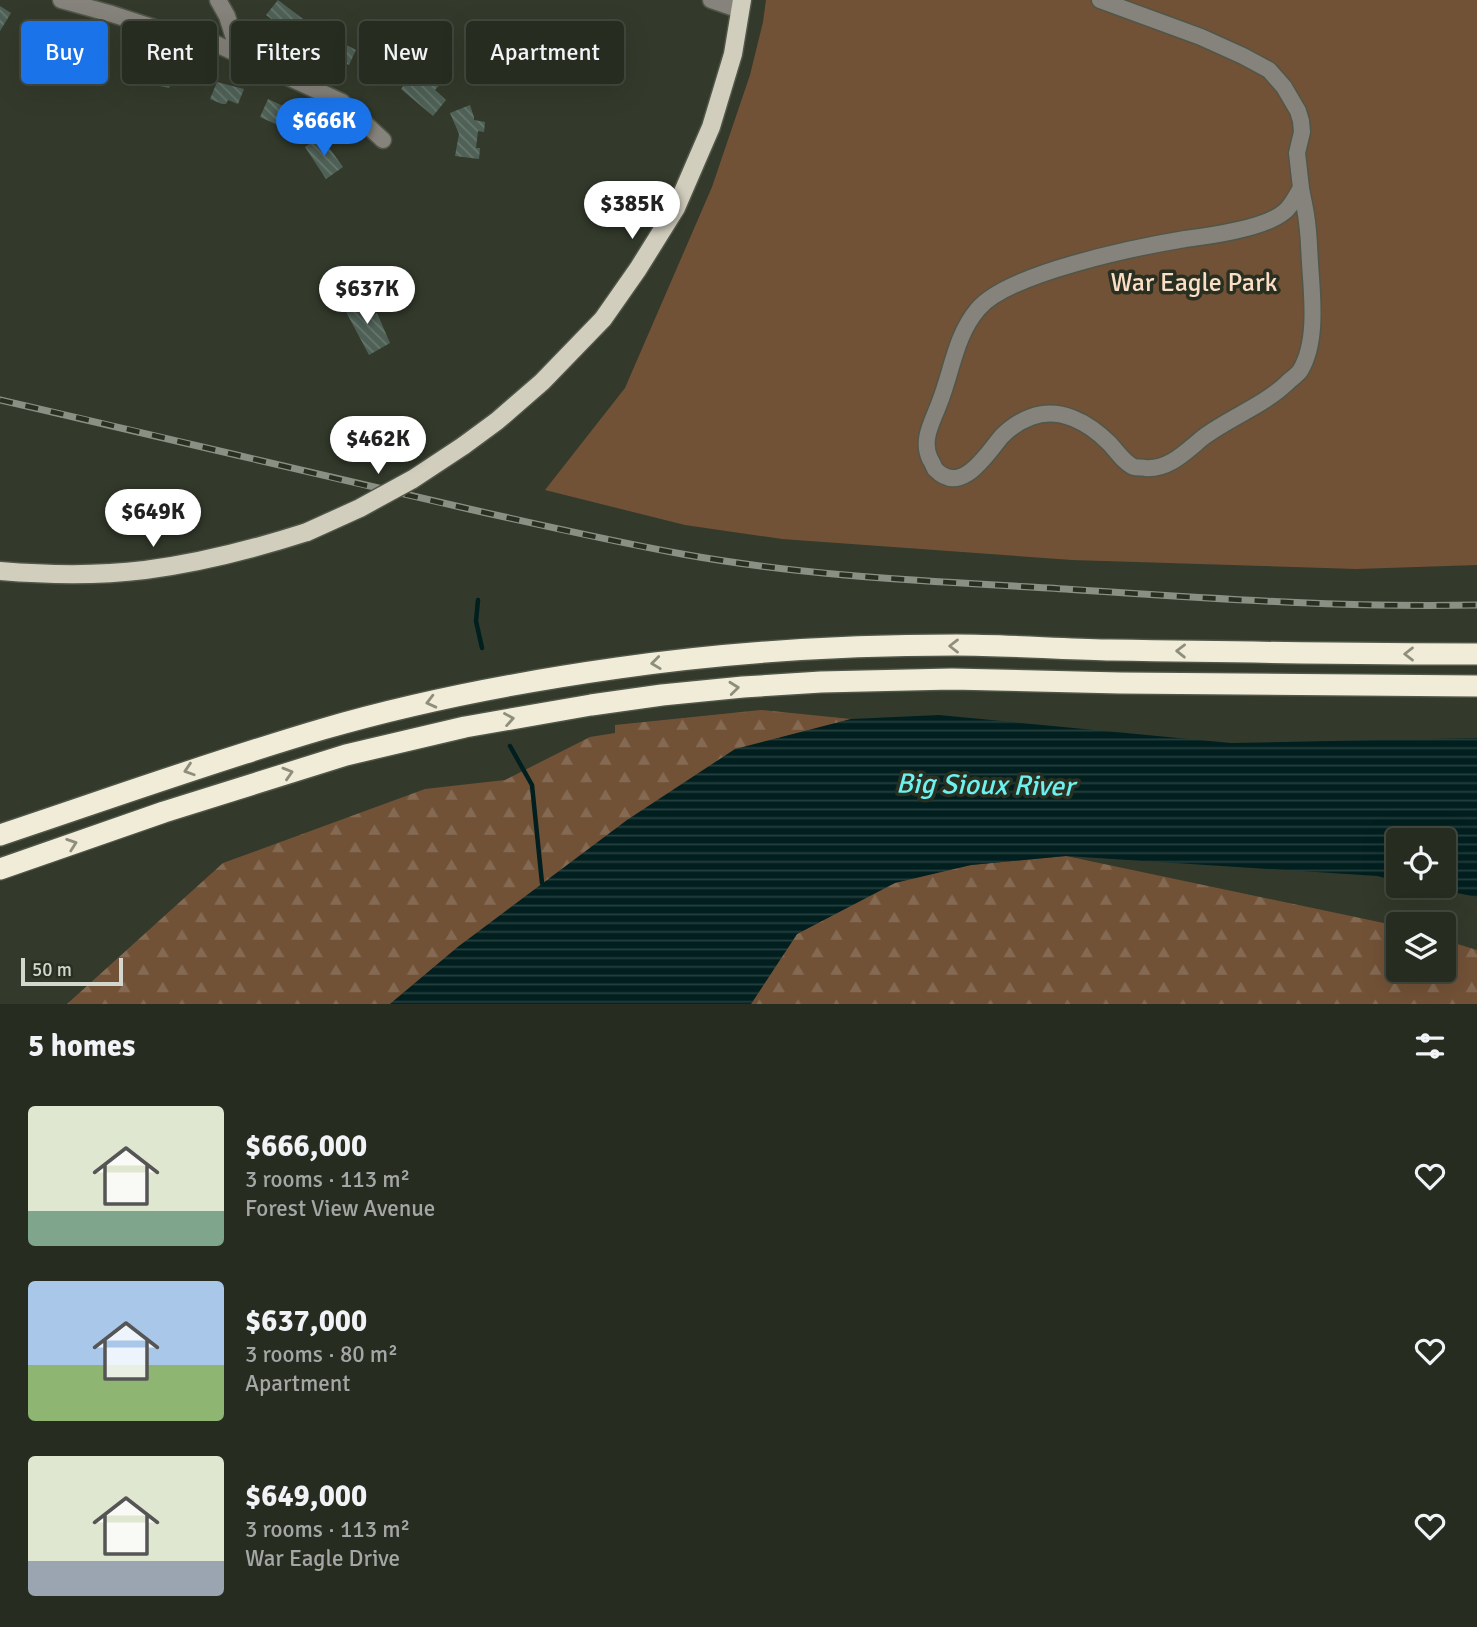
<!DOCTYPE html>
<meta charset="utf-8">
<style>
:root{--surface:#262c20;--page:#2e3429;--text:#f1f3f6;--muted:#a4a7a5;--line:#42483e;--accent:#1a73e8}
body{margin:0;font-family:Signika,sans-serif;background:var(--page);color:var(--text);height:100vh;display:flex;flex-direction:column;font-size:26px;white-space:nowrap}
*{box-sizing:border-box;margin:0}
p{font-size:23px;color:var(--muted)}
.icon{flex:none;width:38px;height:38px;fill:none;stroke:currentColor;stroke-width:2;stroke-linecap:round;stroke-linejoin:round}
.map{position:relative;height:1004px;overflow:hidden}
.sheet{display:flex;flex-direction:column;background:var(--surface);flex:1}
.sheet>*{flex:none}
.top-card{position:absolute;left:21px;top:21px;width:700px;height:63px;display:flex;gap:14px}
.tools{position:absolute;left:1386px;top:828px;display:grid;gap:14px}
.tools a{display:grid;place-items:center;width:70px;height:70px;border-radius:7px;background:var(--surface);box-shadow:0 7px 28px #0002,0 0 0 2px var(--line);font-size:35px}
.scale{position:absolute;left:21px;bottom:18px;width:102px;box-sizing:border-box;padding-left:7px;border:4px solid #d3d7ce;border-top:0;font-size:19px;line-height:24px;white-space:nowrap;color:#d3d7ce;-webkit-text-stroke:5px #293021;paint-order:stroke}
.price{position:absolute;translate:-50% -60px;padding:0 16px;border-radius:24px;background:#fff;color:#222;font-size:23px;line-height:46px;filter:drop-shadow(0 2px 4px #0008)}
.price::after{content:'';position:absolute;left:50%;top:42px;width:21px;height:16px;margin-left:-10px;background:inherit;clip-path:polygon(0 0,100% 0,50% 100%)}
.price.selected{background:var(--accent);color:#fff}
ul{padding:0;list-style:none}
li{display:flex;align-items:center;gap:21px;height:175px;padding:0 28px}
li span{display:grid;place-items:center;flex:none;width:196px;height:140px;border-radius:7px;color:#555}
li>.icon{margin-inline-start:auto}
span .icon{width:84px;height:84px;fill:#fffc;stroke-width:1}
li b{font-size:30px}
h2{display:flex;justify-content:space-between;align-items:center;height:84px;padding:0 28px;font-size:30px}
.chip{padding:0 24px;border-radius:7px;background:var(--surface);box-shadow:0 7px 28px #0002,0 0 0 2px var(--line);font-size:24px;line-height:63px}
.chip.selected{background:var(--accent);color:#fff}
.map>svg:first-child{display:block}
.forest{fill:url(#forest-firs)}
.park{fill:#725237}
.water{fill:url(#water-rules)}
.lines{fill:none;stroke-linecap:round;stroke-linejoin:round}
.stream{stroke:#021f1f;stroke-width:4.5}
.building{fill:url(#building-back-hatch)}
.minor-casing{stroke:#505648;stroke-width:19}
.major-casing{stroke:#505648;stroke-width:21}
.highway-casing{stroke:#505648;stroke-width:24}
.minor{stroke:#85837b;stroke-width:16}
.major{stroke:#d2cebe;stroke-width:18}
.highway{stroke:#f1ecd8;stroke-width:21}
.rail-casing{stroke:#8b9084;stroke-width:7}
.rail{stroke:#293021;stroke-width:4.5;stroke-dasharray:13;stroke-linecap:butt}
.major-bridge-casing{stroke:#505648;stroke-width:21;stroke-linecap:butt}
.major-bridge{stroke:#d2cebe;stroke-width:18}
.oneway{stroke:#8d8e7c}
.labels{text-anchor:middle;stroke-width:7;stroke-linejoin:round;paint-order:stroke}
.park-label{font-size:26px;fill:#fbdec5;stroke:#293021}
.water-label{font-size:28px;font-style:italic;fill:#6cf1ef;stroke:#293021}
</style>
<div class="map">
<svg width="1477" height="1004" viewBox="0 0 1477 1004">
<defs>
<pattern id="forest-firs" width="22" height="20" patternUnits="userSpaceOnUse" patternTransform="scale(1.75)"><rect width="22" height="20" fill="#725237"/><path d="M5 1l3.5 6h-7zM16 11l3.5 6h-7z" fill="#856a53"/></pattern>
<pattern id="water-rules" width="6" height="5" patternUnits="userSpaceOnUse" patternTransform="scale(1.75)"><rect width="6" height="5" fill="#021f1f"/><path d="M0 2.5h6" fill="none" stroke="#263f3e"/></pattern>
<pattern id="building-back-hatch" width="6" height="6" patternUnits="userSpaceOnUse" patternTransform="scale(1.75)"><rect width="6" height="6" fill="#4f6157"/><path d="M-1 5l2 2M0 0l6 6M5-1l2 2" fill="none" stroke="#67776e"/></pattern>
</defs>
<rect width="100%" height="100%" fill="#333a2b"/>
<path class="forest" d="M 761,710 L 851,719 L 735,750 L 459,946 L 390,1004 L 67,1004 L 223,863 L 425,789 L 505,780 L 590,737 L 615,733 L 615,725 Z
M 1066,856 L 1398,926 L 1398,970 L 1444,970 L 1444,940 L 1477,950 L 1477,1004 L 751,1004 L 797,934 L 895,882 L 971,865 Z"/>
<path class="park" d="M 766,0 L 1477,0 L 1477,565 L 1356,569 L 1072,560 L 782,539 L 685,525 L 545,490 L 625,388 L 712,187 L 750,75 L 763,22 Z"/>
<path class="water" d="M 939,715 L 1231,743 L 1477,738 L 1477,897 L 1422,886 L 1444,886 L 1444,840 L 1398,840 L 1398,881 L 1377,876 L 1066,856 L 971,865 L 895,883 L 797,934 L 751,1004 L 390,1004 L 459,946 L 627,820 L 735,749 L 851,719 Z"/>
<g class="lines">
<path class="stream" d="M 478,600 L 476,621 L 482,648
M 510,746 L 532,785 L 542,883"/>
</g>
<path class="building" d="M 278,0 L 303,19 L 291,34 L 266,15 Z
M 0,6 L 11,13 L 0,31 Z
M 314,28 L 356,50 L 349,65 L 306,43 Z
M 55,31 L 79,39 L 79,42 L 85,44 L 84,47 L 105,53 L 100,68 L 58,53 L 56,59 L 49,57 L 52,48 L 49,47 L 46,44 L 48,40 L 53,39 Z
M 127,54 L 158,62 L 157,65 L 175,69 L 169,88 L 137,81 L 139,77 L 121,72 Z
M 380,58 L 398,65 L 391,82 L 385,80 L 384,81 L 372,76 Z
M 414,71 L 423,78 L 429,71 L 442,82 L 435,90 L 446,100 L 433,116 L 401,89 Z
M 217,82 L 244,89 L 238,104 L 228,100 L 226,104 L 222,104 L 210,99 Z
M 268,99 L 298,113 L 291,131 L 260,117 Z
M 470,105 L 474,117 L 474,120 L 485,122 L 484,132 L 478,131 L 476,148 L 480,148 L 479,159 L 455,156 L 459,134 L 450,113 Z
M 319,137 L 328,150 L 330,149 L 343,167 L 326,179 L 305,147 Z
M 364,297 L 373,315 L 377,313 L 390,343 L 369,355 L 344,308 Z"/>
<g class="lines">
<defs>
<path id="minor" d="M 61,0 L 112,14 L 192,40 L 214,43 L 342,102 L 383,140
M 218,0 L 227,16 L 239,54
M 711,0 L 740,10
M 1100,0 L 1201,37 L 1243,56 L 1269,70 L 1284,87 L 1298,111 L 1301,121 L 1302,132 L 1297,153 L 1301,188
M 1301,188 C 1303,200 1306,211 1307,222 C 1309,236 1309,249 1310,263 C 1312,295 1318,342 1300,371 C 1297,375 1291,379 1287,383 C 1264,405 1231,417 1205,436 C 1187,450 1170,470 1145,468 C 1142,467 1137,468 1134,467 C 1124,463 1116,450 1109,443 C 1089,423 1060,406 1031,417 C 1020,421 1010,428 1002,436 C 987,453 962,497 935,469 C 935,469 931,460 930,459 C 921,440 932,423 939,404 C 952,372 955,336 978,309 C 1008,273 1137,247 1185,239 C 1210,236 1265,228 1284,212 C 1291,207 1296,196 1301,188 Z"/>
<path id="major" d="M 463,446 L 497,421 L 542,382 L 603,319 L 638,269 L 676,208 L 711,127 L 733,54 L 742,0
M 0,571 C 48,575 97,576 145,570 C 200,563 254,549 307,532"/>
<path id="highway" d="M 0,835 C 108,799 214,761 323,729 C 419,701 519,682 618,668 C 730,652 843,645 956,645 C 1007,645 1057,649 1107,650 C 1231,652 1354,654 1477,654
M 0,869 L 164,812 L 346,755 L 465,727 L 591,705 L 662,695 L 743,687 L 821,682 L 952,679 L 1120,683 L 1477,686"/>
</defs>
<use href="#minor" class="minor-casing"/>
<use href="#major" class="major-casing"/>
<use href="#highway" class="highway-casing"/>
<use href="#minor" class="minor"/>
<use href="#major" class="major"/>
<use href="#highway" class="highway"/>
<defs>
<path id="rail" d="M 0,400 C 157,435 312,474 469,509 C 540,525 611,541 682,554 C 803,576 927,581 1049,588 C 1192,597 1334,608 1477,605"/>
</defs>
<use href="#rail" class="rail-casing"/>
<use href="#rail" class="rail"/>
<defs>
<path id="major-bridge" d="M 307,532 L 360,508 L 413,479 L 463,446"/>
</defs>
<use href="#major-bridge" class="major-bridge-casing"/>
<use href="#major-bridge" class="major-bridge"/>
</g>
<defs><path id="oneway-chevron" d="M-2-3.5L2.5 0L-2 3.5" fill="none" stroke-width="1.6" stroke-linecap="round" stroke-linejoin="round" transform="scale(1.75)"/></defs>
<g class="oneway">
<use href="#oneway-chevron" transform="translate(954 646) rotate(180)"/>
<use href="#oneway-chevron" transform="translate(1181 651) rotate(-179)"/>
<use href="#oneway-chevron" transform="translate(1409 654) rotate(-180)"/>
<use href="#oneway-chevron" transform="translate(656 663) rotate(173)"/>
<use href="#oneway-chevron" transform="translate(734 688) rotate(-6)"/>
<use href="#oneway-chevron" transform="translate(431 702) rotate(166)"/>
<use href="#oneway-chevron" transform="translate(509 719) rotate(-10)"/>
<use href="#oneway-chevron" transform="translate(189 770) rotate(162)"/>
<use href="#oneway-chevron" transform="translate(288 773) rotate(-17)"/>
<use href="#oneway-chevron" transform="translate(72 844) rotate(-19)"/>
</g>
<g class="labels">
<g class="park-label">
<text x="1194" y="291">War Eagle Park</text>
</g>
<g class="water-label">
<text transform="translate(985 784) rotate(1)" y="10">Big Sioux River</text>
</g>
</g>
</svg>
<div class="tools">
<a><svg class="icon" aria-label="locate" viewBox="0 0 24 24"><circle cx="12" cy="12" r="6"/><path d="M12 2v4M12 18v4M2 12h4M18 12h4"/></svg></a>
<a><svg class="icon" aria-label="layers" viewBox="0 0 24 24"><path d="M12 4l9 5-9 5-9-5zM3 14l9 5 9-5"/></svg></a>
</div>
<div class="scale">50 m</div>
<b class="price selected" style="left:324px;top:158px">$666K</b>
<b class="price" style="left:632px;top:241px">$385K</b>
<b class="price" style="left:367px;top:326px">$637K</b>
<b class="price" style="left:378px;top:476px">$462K</b>
<b class="price" style="left:153px;top:549px">$649K</b>
<div class="top-card">
<a class="chip selected">Buy</a>
<a class="chip">Rent</a>
<a class="chip">Filters</a>
<a class="chip">New</a>
<a class="chip">Apartment</a>
</div>
</div>
<section class="sheet">
<h2>5 homes<svg class="icon" aria-label="filters" viewBox="0 0 24 24"><path d="M4 7h16M4 17h16"/><circle cx="9" cy="7" r="2"/><circle cx="15" cy="17" r="2"/></svg></h2>
<ul>
<li><span style="background:linear-gradient(#dfe7d0 75%,#7fa58c 0)"><svg class="icon" aria-label="home" viewBox="0 0 24 24"><path d="M3 11l9-7 9 7M6 9v11h12V9"/></svg></span><div><b>$666,000</b><p>3 rooms · 113 m²</p><p>Forest View Avenue</p></div><svg class="icon" aria-label="heart" viewBox="0 0 24 24"><path d="M12 20l-8-8c-3-5 5-10 8-4 3-6 11-1 8 4z"/></svg></li>
<li><span style="background:linear-gradient(#a9c7e8 60%,#8fb573 0)"><svg class="icon" aria-label="home" viewBox="0 0 24 24"><path d="M3 11l9-7 9 7M6 9v11h12V9"/></svg></span><div><b>$637,000</b><p>3 rooms · 80 m²</p><p>Apartment</p></div><svg class="icon" aria-label="heart" viewBox="0 0 24 24"><path d="M12 20l-8-8c-3-5 5-10 8-4 3-6 11-1 8 4z"/></svg></li>
<li><span style="background:linear-gradient(#dfe7d0 75%,#9aa5b1 0)"><svg class="icon" aria-label="home" viewBox="0 0 24 24"><path d="M3 11l9-7 9 7M6 9v11h12V9"/></svg></span><div><b>$649,000</b><p>3 rooms · 113 m²</p><p>War Eagle Drive</p></div><svg class="icon" aria-label="heart" viewBox="0 0 24 24"><path d="M12 20l-8-8c-3-5 5-10 8-4 3-6 11-1 8 4z"/></svg></li>
</ul>
</section>
